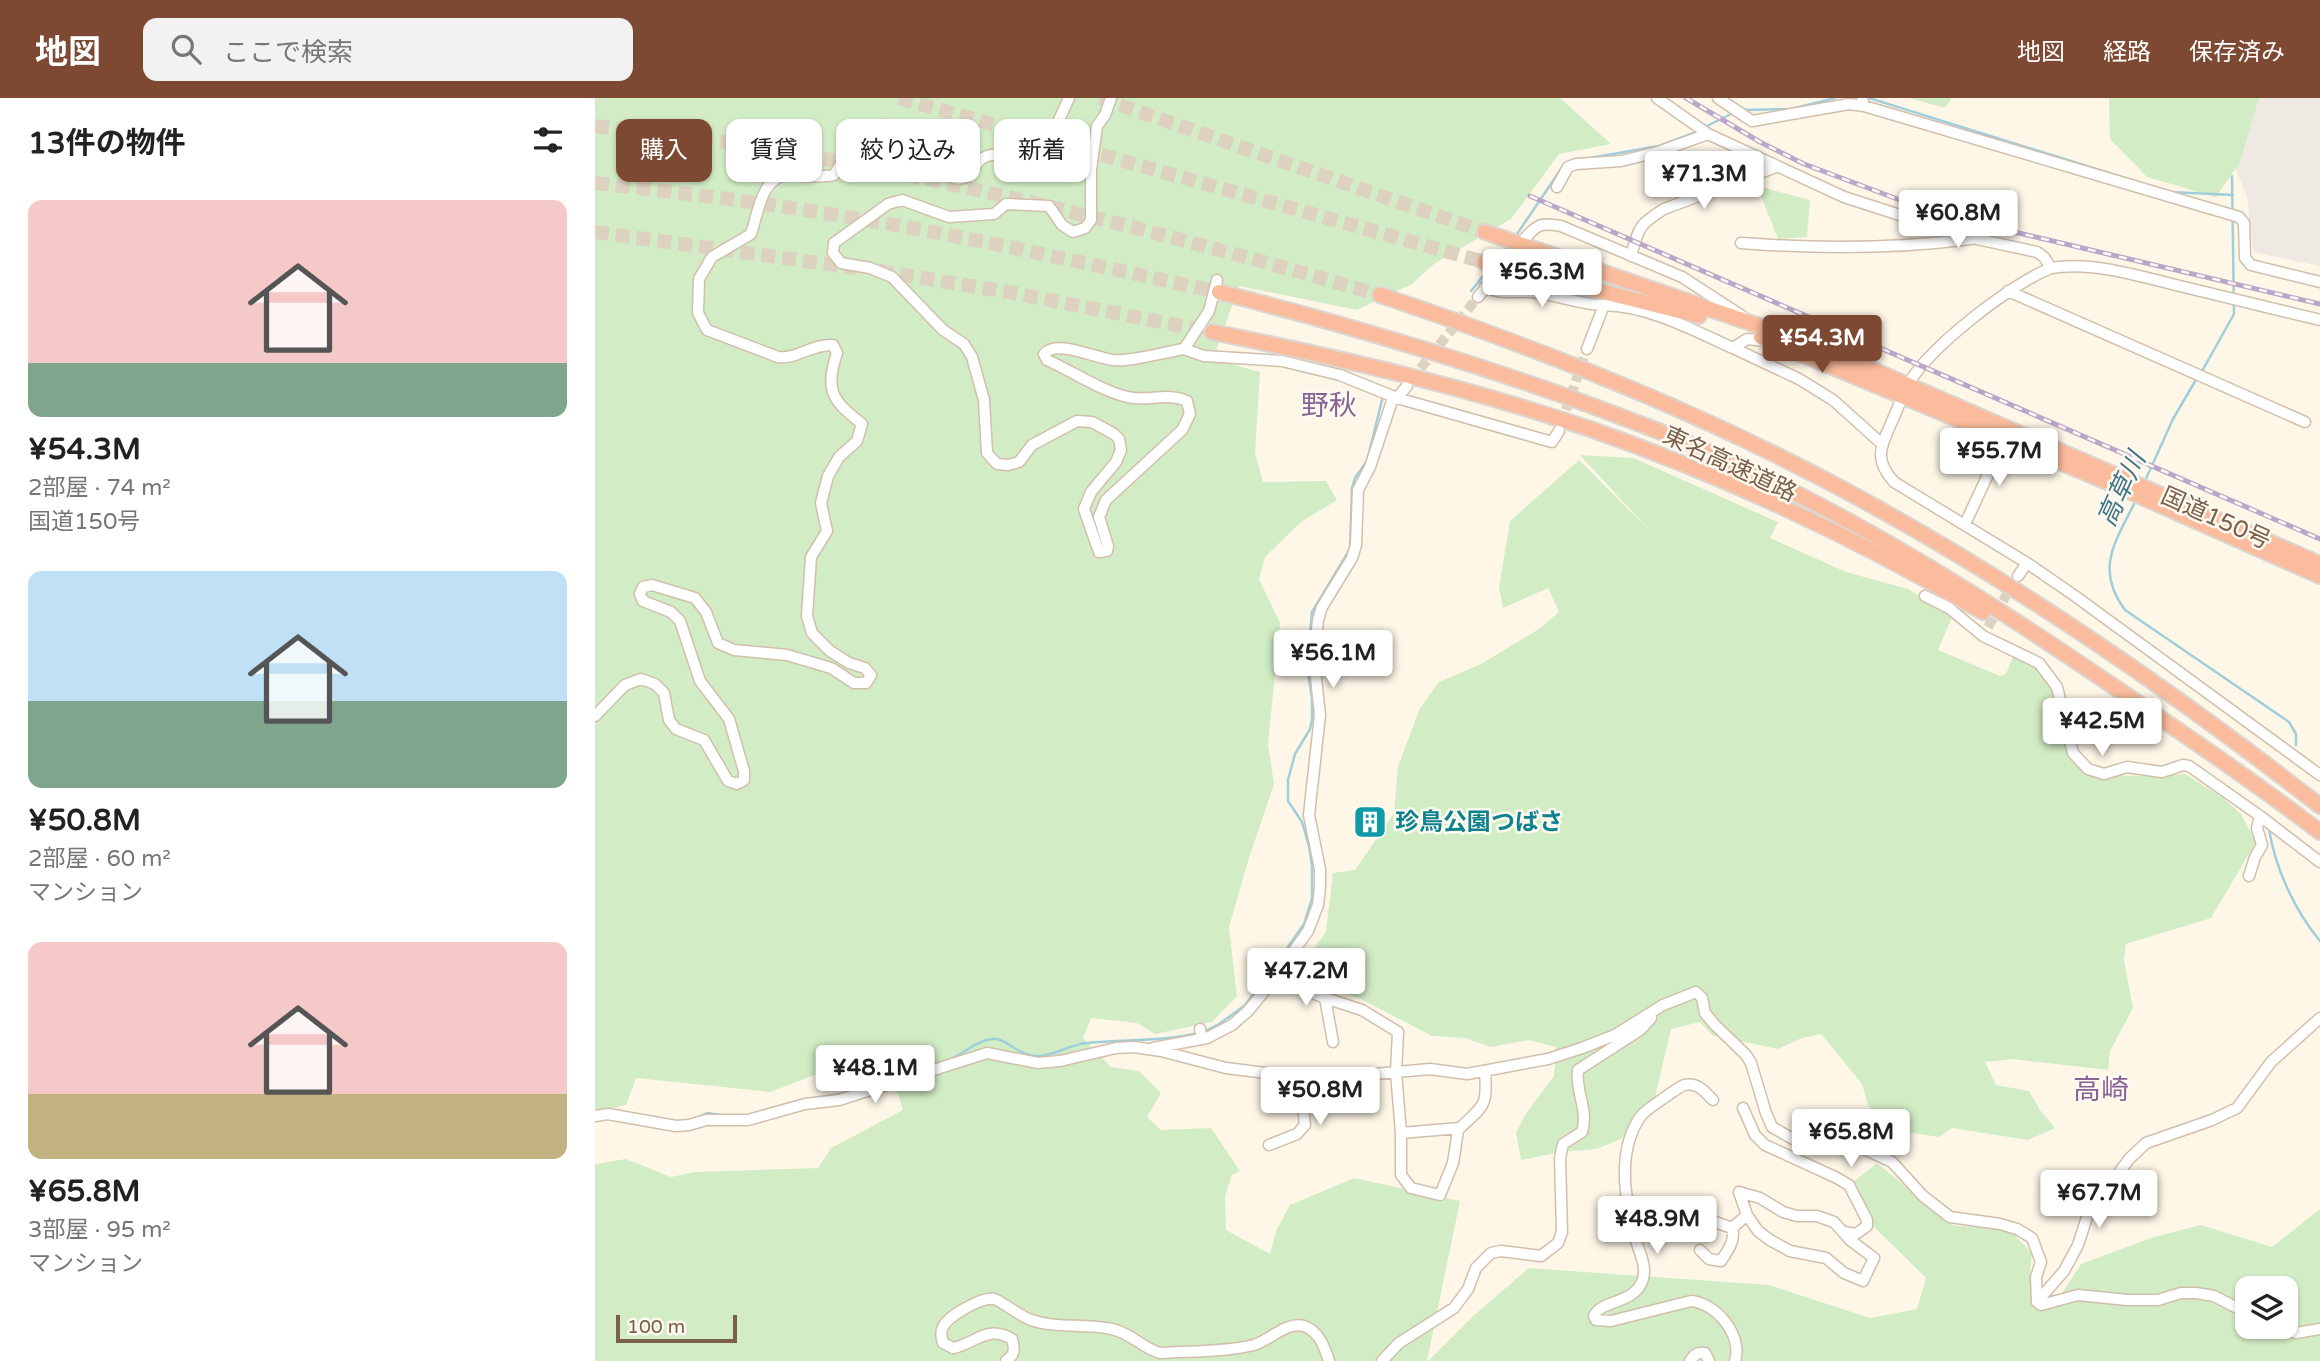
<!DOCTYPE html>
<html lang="ja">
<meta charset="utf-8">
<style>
:root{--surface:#fff;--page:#f2f2f2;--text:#222;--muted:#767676;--accent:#7d4933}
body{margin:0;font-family:"Varela Round","Noto Sans JP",sans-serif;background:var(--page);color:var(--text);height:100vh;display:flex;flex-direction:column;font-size:26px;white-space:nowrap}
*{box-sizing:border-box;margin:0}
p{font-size:23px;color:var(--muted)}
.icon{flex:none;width:38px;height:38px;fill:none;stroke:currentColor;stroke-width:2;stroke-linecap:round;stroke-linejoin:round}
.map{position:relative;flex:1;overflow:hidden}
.panel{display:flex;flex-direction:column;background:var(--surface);width:595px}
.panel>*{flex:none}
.hud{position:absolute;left:21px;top:21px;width:665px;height:63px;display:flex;gap:14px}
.tools{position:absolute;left:1640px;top:1178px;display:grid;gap:14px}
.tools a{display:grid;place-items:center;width:63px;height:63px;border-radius:14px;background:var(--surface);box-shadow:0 2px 5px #0004;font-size:35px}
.scale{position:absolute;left:21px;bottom:18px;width:121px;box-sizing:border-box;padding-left:7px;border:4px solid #7a5f4a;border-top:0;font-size:19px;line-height:24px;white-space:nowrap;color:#7a5f4a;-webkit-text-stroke:5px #fffaf0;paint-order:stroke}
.price{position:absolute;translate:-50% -60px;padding:0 16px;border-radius:7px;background:#fff;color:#222;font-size:23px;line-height:46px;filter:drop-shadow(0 2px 4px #0008)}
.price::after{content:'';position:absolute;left:50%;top:42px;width:21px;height:16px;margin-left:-10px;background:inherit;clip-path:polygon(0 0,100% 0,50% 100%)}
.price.current{background:var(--accent);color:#fff}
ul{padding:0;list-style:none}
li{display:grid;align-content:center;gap:14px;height:371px;padding:0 28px}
li span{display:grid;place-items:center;height:217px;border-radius:14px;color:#555}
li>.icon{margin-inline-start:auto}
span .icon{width:126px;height:126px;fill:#fffc;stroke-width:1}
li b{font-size:30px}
h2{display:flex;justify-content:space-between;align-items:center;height:84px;padding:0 28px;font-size:30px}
.pill{padding:0 24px;border-radius:14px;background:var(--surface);box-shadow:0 2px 5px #0004;font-size:24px;line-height:63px}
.pill.current{background:var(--accent);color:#fff}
header{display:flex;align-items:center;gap:42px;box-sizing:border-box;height:98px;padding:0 35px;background:var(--accent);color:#fff}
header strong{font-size:33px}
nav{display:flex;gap:38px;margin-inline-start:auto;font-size:24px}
.search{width:490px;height:63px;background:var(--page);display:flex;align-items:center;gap:18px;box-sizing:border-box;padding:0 24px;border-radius:14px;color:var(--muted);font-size:26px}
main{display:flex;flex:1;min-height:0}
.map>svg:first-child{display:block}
.industrial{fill:#eee9e2}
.green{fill:#d2edc5;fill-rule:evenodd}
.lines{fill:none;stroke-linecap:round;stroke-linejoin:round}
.stream{stroke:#a0cedb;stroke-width:2.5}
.minor-tunnel{stroke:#ddd1c0;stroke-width:10;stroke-dasharray:10 5;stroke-linecap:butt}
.highway-tunnel{stroke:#ddd1c0;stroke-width:14;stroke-dasharray:14 7;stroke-linecap:butt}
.minor-casing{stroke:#d1bfac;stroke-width:13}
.highway-casing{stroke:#dcd5d0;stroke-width:18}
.minor{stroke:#fff;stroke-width:10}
.highway{stroke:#fabc9c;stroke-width:14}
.rail-casing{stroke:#bba5c9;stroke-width:5}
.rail{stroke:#fffaf0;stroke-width:2.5;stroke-dasharray:8;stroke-linecap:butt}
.labels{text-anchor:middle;stroke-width:5;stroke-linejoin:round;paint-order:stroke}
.street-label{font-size:24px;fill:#7a5f4a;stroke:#fffaf0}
.culture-label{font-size:24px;font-weight:bold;fill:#0d838f;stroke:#fffaf0;text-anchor:start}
.water-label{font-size:26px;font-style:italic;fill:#3f7687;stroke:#fffaf0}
.quarter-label{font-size:28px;fill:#896296;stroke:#fffaf0}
</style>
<header>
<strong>地図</strong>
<div class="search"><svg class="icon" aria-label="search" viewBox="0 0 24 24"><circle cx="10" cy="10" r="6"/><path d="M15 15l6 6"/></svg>ここで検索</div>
<nav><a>地図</a><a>経路</a><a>保存済み</a></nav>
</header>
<main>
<section class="panel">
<h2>13件の物件<svg class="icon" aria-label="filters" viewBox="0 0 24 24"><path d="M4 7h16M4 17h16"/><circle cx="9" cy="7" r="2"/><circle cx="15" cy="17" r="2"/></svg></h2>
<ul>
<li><span style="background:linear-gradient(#f6c9c9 75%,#7fa58c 0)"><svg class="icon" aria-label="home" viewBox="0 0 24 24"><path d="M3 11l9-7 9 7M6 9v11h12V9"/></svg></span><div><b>¥54.3M</b><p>2部屋 · 74 m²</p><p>国道150号</p></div></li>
<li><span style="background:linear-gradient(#bfe0f5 60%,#7fa58c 0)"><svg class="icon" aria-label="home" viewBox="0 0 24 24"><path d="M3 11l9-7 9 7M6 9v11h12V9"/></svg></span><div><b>¥50.8M</b><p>2部屋 · 60 m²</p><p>マンション</p></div></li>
<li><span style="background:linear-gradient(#f6c9c9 70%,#c2b280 0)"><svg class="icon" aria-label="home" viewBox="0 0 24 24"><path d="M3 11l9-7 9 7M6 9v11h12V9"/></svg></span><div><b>¥65.8M</b><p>3部屋 · 95 m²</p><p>マンション</p></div></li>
</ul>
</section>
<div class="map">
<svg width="1725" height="1263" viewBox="0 0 1725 1263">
<rect width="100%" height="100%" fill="#fef7e8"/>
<path class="industrial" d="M 1660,0 L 1725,0 L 1725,168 L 1658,154 L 1652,98 L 1639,68 Z"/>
<path class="green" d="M 0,0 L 965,0 L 1016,46 L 964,56 L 916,121 L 839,166 L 817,186 L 762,212 L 644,188 L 621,253 L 592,254 L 665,274 L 660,355 L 668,384 L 731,383 L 742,402 L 706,424 L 670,459 L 664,481 L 685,525 L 673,646 L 679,686 L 654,760 L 634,829 L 642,898 L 617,924 L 560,936 L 542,925 L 496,920 L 488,940 L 516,969 L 544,973 L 566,995 L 552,1019 L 566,1032 L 616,1030 L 645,1073 L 637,1077 L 630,1098 L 631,1132 L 675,1156 L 681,1133 L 695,1107 L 759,1080 L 865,1103 L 832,1263 L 0,1263 L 0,1066 L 31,1061 L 76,1079 L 100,1074 L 223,1070 L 236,1050 L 308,1012 L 303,996 L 293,982 L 275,976 L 264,960 L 175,994 L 41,980 L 31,1007 L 0,1014 Z
M 1314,0 L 1357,0 L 1350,10 Z
M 1514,0 L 1664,0 L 1645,64 L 1621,99 L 1552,79 L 1515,41 Z
M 1162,88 L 1215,102 L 1212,139 L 1183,141 Z
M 985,357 L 1038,360 L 1183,424 L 1175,440 L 1251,474 L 1313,491 L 1357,519 L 1343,552 L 1405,578 L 1411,576 L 1419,556 L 1448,574 L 1460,597 L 1473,649 L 1491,676 L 1542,678 L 1590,676 L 1628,700 L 1646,716 L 1661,744 L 1616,820 L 1531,846 L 1529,862 L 1538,910 L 1515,953 L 1513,972 L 1418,961 L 1390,964 L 1401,987 L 1434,993 L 1445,1012 L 1460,1030 L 1433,1042 L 1357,1030 L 1344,1039 L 1290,1031 L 1273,1007 L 1267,986 L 1226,936 L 1207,940 L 1183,951 L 1117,937 L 1105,924 L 1076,931 L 1056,1016 L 1026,1041 L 1001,1051 L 966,1054 L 926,1062 L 921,1035 L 930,1017 L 959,978 L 961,949 L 934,942 L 896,949 L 870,940 L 837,938 L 764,900 L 713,883 L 707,869 L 731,833 L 738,775 L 760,772 L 799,715 L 803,668 L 825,610 L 844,584 L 886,566 L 944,531 L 964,514 L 953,490 L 908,510 L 904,489 L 915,423 L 984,362 L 1055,433 Z
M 1282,1065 L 1357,1127 L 1418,1133 L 1422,1140 L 1437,1155 L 1435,1174 L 1439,1209 L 1487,1200 L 1466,1197 L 1486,1166 L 1559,1139 L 1606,1127 L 1677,1149 L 1725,1111 L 1725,1263 L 833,1263 L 877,1219 L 934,1170 L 1174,1187 L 1275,1220 L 1322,1211 L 1331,1180 L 1272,1122 L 1254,1087 ZM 1652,1190 L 1690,1190 L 1690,1228 L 1652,1228 Z"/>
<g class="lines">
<path class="stream" d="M 1274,0 L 1559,89
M 1144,12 L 1196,11 L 1240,0
M 1110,29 L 1138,15
M 989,61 L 1064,48 L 1104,33
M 1575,94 L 1638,97
M 920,139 L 966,71 L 979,62
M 902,161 L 914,147
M 876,193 L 894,171
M 1606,275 L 1639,216 L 1637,78
M 1550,383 L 1578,321 L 1602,280
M 1541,402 C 1521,443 1499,470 1530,512 L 1694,624 L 1701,636 L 1701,647
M 1674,731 C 1680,770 1700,813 1725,843
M 610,933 L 624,926 L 649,908 L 669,883 L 709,826 L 717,800 L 717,768 L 714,748 L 707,724 L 693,703 L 693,682 L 700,656 L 715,631 L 717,622 L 717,600 L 712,569 L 717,514 L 755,451 L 757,390 L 760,380 L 772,363 L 787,302
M 354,962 C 369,956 380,943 397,941 C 411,939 425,960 445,958 C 461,957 476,946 492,945 C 529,941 566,944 603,935
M 264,991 L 278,984 L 308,977
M 227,999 L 255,994
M 102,1020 L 112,1015 L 133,1018"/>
<path class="minor-tunnel" d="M 905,171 L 928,142
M 816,282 L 883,199
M 966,326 L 992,251
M 1393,529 L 1419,484"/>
<path class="highway-tunnel" d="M 304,0 L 889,164
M 505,0 L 890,134
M 0,28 C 70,36 140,45 209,57 C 404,92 595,142 785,197
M 0,85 C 86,95 173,105 259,120 C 381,140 502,168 624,194
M 0,134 L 261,170
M 284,173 L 413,194 L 617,234"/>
<defs>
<path id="minor" d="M 516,0 L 510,17 L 502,28 L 496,71 L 496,122 L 490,130 L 478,134 L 467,127 L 454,108 L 411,106 L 399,116 L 354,119 L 307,102 L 293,106 L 239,145 L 238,155 L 246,165 L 275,170 L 297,179 L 348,232 L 369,246 L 377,259 L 389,302 L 392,355 L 402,366 L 413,367 L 424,364 L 437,347 L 482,323 L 497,324 L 519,336 L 524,341 L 526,352 L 521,364 L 496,394 L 489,411 L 504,454 L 512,453 L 513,448 L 504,419 L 511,402 L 587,332 L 595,316 L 592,303 C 575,295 556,302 538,300 C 513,297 477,273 452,262 L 449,256 C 461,241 500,260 518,262 C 536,264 570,254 589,251
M 1062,0 L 1113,36 L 1249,99 L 1373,139 L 1442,154 L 1449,159 L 1456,170 C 1499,163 1547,179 1589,189 C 1634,200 1679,211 1725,222
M 1123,0 L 1157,23 L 1254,6 L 1269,8
M 1267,0 L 1269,8 L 1644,119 L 1649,125 L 1650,160 L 1656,167 L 1725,184
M 962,89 L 973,69 L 981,66 L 1026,63 L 1063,54 L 1113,36
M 930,140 C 944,125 946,125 966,128 L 1087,179 L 1147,218
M 1146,145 C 1224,151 1299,151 1376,141
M 1036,158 C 1044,130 1043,127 1069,111 L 1181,69
M 1456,170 C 1417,185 1333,250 1313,287 C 1307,298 1303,310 1298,321 C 1287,347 1277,360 1299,384 L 1432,465 L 1480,498 L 1725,677
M 622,182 L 614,213 L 589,251 L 609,258 L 687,263 L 745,277 L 802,300 L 812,288
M 890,189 C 910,197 914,193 933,194 C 959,195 983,207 1009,207
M 1413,193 L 1710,324
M 883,199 L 903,175
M 1138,250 L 1204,281 L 1238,302 L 1287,346
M 992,251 L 1009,207 C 1054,208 1098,232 1138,250 L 1152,241 L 1171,243
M 1370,426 L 1410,340
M 1423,478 L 1432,465
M 1330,498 L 1354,510 L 1388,538 L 1444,565 L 1462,589 L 1478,655 L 1493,671 L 1509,676 L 1532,669 L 1567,674 L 1588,667 L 1594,668 L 1665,718 L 1725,764
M 0,618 L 30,587 L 46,581 L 60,586 L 69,595 L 74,622 L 81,631 L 109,642 L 133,683 L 142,686 L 149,682 L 149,673 L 134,621 L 105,583 L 85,523 L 76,514 L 48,503 L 45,496 L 48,489 L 57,487 L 100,500 L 111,514 L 123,545 L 139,552 L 192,557 L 236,570 L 259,585 L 271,585 L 276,577 L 270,570 L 254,565 L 235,553 L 217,535 L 212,518 L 216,459 L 232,433 L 226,405 L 233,378 L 244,359 L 262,343 L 267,326 C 238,303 229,293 242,255 L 238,247 C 216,246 203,261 183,259 L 112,232 L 103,215 L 104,181 L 117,159 L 156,136 C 163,115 167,76 195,77 C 211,78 223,80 239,77 L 256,49 L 273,31 L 291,27 C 297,30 305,33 310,38 C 324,48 334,69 349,76 C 378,90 375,68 388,60 C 404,51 425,63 442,61 L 453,46 L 474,0
M 1654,778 L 1660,759 L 1667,747 L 1662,730 L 1665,718
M 680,880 L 730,900 L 738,944
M 730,900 L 767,912 L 803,934 L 801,974 L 806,1035 L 806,1077 L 816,1090 L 845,1097 L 858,1065 L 863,1032 C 888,1007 893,1011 890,973
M 605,931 L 607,941
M 558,950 L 612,940 L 637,927 L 653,913 L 676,885 L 713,833 L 723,807 L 725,789 L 725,771 L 714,717 L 725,617 L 719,561 L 723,522 L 727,509 L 757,460 L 761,447 L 763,392 L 775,369 L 797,303 L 802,300 L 957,344 L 964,333
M 1118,1002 C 1109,993 1103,984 1089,987 C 1083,990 1049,1013 1046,1018 C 1021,1053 1030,1101 1040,1139 C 1043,1152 1052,1166 1048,1181 C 1040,1207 1006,1201 999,1218 L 1001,1222 L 1016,1223 L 1096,1203 C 1121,1205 1148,1237 1140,1263
M 1148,1010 L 1160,1037 L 1170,1047 L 1240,1079 L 1254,1087 L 1272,1122 L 1272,1128 L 1261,1136 L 1249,1134
M 0,1018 L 13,1016 L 81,1028 L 94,1027 L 111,1022 L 153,1022 L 210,1006 L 244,1002 L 392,955 L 443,965 L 465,963 L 521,950 L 539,949 L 566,953 L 631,970 L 695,978 L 735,980 L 835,971 L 872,976 L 953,961 L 987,950 L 1020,937 L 1068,907 L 1101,894 L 1107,900 L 1110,915 L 1120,927 L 1151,957 L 1156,965 L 1171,1015 L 1177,1029 L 1198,1041 L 1219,1047 L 1265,1049 L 1297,1064 L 1328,1098 L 1355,1119 L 1405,1126 L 1422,1131 L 1437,1140 L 1446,1164 L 1441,1179 L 1442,1204 L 1446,1207 L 1483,1197 L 1532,1202 L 1563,1202 L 1586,1195 L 1601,1195 L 1619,1198 L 1652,1215
M 806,1035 L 865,1030
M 674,1047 L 702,1036 L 710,1027 L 708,1009 L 695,978
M 1144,1094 L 1165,1100 L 1188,1114 L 1202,1118 L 1222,1118 L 1239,1124 L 1255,1142 L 1279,1160 L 1268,1183 L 1249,1175 L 1231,1160 L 1195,1153 L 1175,1142 L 1163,1133 L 1152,1117 Z
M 1094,1118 L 1106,1119 L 1137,1130 L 1152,1117
M 1105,1152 L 1114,1161 L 1126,1163 C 1132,1153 1141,1143 1137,1130
M 1442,1204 L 1469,1173 L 1483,1147 L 1492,1119 L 1534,1061 L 1551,1045 L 1617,1022 L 1642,1010 L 1676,964 L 1725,920
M 1677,1228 L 1701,1235 L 1725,1231
M 411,1263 C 420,1256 420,1252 417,1241 C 392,1226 380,1246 358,1250 L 348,1245 C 346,1239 345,1234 348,1229 C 353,1218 386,1199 399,1201 C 407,1203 424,1218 436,1222 C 462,1231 490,1225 517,1231 C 536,1235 547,1250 565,1255 C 595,1253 630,1254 659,1247 C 675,1242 692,1223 709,1228 C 724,1233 730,1250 734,1263
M 787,1263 L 804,1245 L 859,1210 L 873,1191 L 881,1170 L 896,1155 L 906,1153 L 946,1158 L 963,1145 L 967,1134 L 965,1060 L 968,1046 L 987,1034 C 994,1012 980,994 983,972 L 1045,932 L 1056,920
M 1095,1263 C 1099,1257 1102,1254 1110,1255 L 1114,1263"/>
<path id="highway" d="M 890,134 L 1223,248 L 1725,466
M 889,164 L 1104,218
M 624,194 C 749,226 871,262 992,306 C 1029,320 1066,333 1102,349 C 1245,410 1378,493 1506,580 C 1580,630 1654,680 1725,734
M 785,197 C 916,241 1047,291 1171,352 C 1368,448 1552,573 1725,708
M 617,234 C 745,260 872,289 995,331 C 1133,379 1263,441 1388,514
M 1166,239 L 1529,391 L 1725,478"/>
</defs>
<use href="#minor" class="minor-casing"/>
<use href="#highway" class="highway-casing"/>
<use href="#minor" class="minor"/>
<use href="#highway" class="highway"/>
<defs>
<path id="rail" d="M 1091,0 L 1165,44 L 1209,66 L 1305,102 L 1411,132 L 1725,206
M 935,98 L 1725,441"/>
</defs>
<use href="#rail" class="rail-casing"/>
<use href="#rail" class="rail"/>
</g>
<defs>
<symbol id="building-square" viewBox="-11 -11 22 22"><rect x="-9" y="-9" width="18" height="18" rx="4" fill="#0f9aa8" stroke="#fffaf0"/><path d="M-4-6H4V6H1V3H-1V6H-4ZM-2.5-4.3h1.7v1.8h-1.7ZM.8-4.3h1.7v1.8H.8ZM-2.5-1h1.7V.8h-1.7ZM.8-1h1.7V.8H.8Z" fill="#fff"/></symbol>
</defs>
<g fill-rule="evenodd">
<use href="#building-square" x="756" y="705" width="38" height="38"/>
</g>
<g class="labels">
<g class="street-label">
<text transform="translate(1135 366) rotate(25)" y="8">東名高速道路</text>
<text transform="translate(1621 420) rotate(24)" y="8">国道150号</text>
</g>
<g class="culture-label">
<text x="800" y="732">珍鳥公園つばさ</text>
</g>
<g class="water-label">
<text transform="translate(1526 391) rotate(-65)" y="9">高草川</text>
</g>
<g class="quarter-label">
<text x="734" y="317">野秋</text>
<text x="1506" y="1001">高崎</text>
</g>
</g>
</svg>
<div class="tools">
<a><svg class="icon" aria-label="layers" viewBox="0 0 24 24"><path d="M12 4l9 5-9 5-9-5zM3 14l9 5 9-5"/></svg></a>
</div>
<div class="scale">100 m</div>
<b class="price" style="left:1109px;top:113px">¥71.3M</b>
<b class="price" style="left:1363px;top:152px">¥60.8M</b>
<b class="price" style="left:947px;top:211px">¥56.3M</b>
<b class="price current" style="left:1227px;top:277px">¥54.3M</b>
<b class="price" style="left:1404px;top:390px">¥55.7M</b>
<b class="price" style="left:738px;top:592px">¥56.1M</b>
<b class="price" style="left:1507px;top:660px">¥42.5M</b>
<b class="price" style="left:711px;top:910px">¥47.2M</b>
<b class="price" style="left:280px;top:1007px">¥48.1M</b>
<b class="price" style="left:725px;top:1029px">¥50.8M</b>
<b class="price" style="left:1256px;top:1071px">¥65.8M</b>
<b class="price" style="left:1504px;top:1132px">¥67.7M</b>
<b class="price" style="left:1062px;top:1158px">¥48.9M</b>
<div class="hud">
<a class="pill current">購入</a>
<a class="pill">賃貸</a>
<a class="pill">絞り込み</a>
<a class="pill">新着</a>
</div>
</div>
</main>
